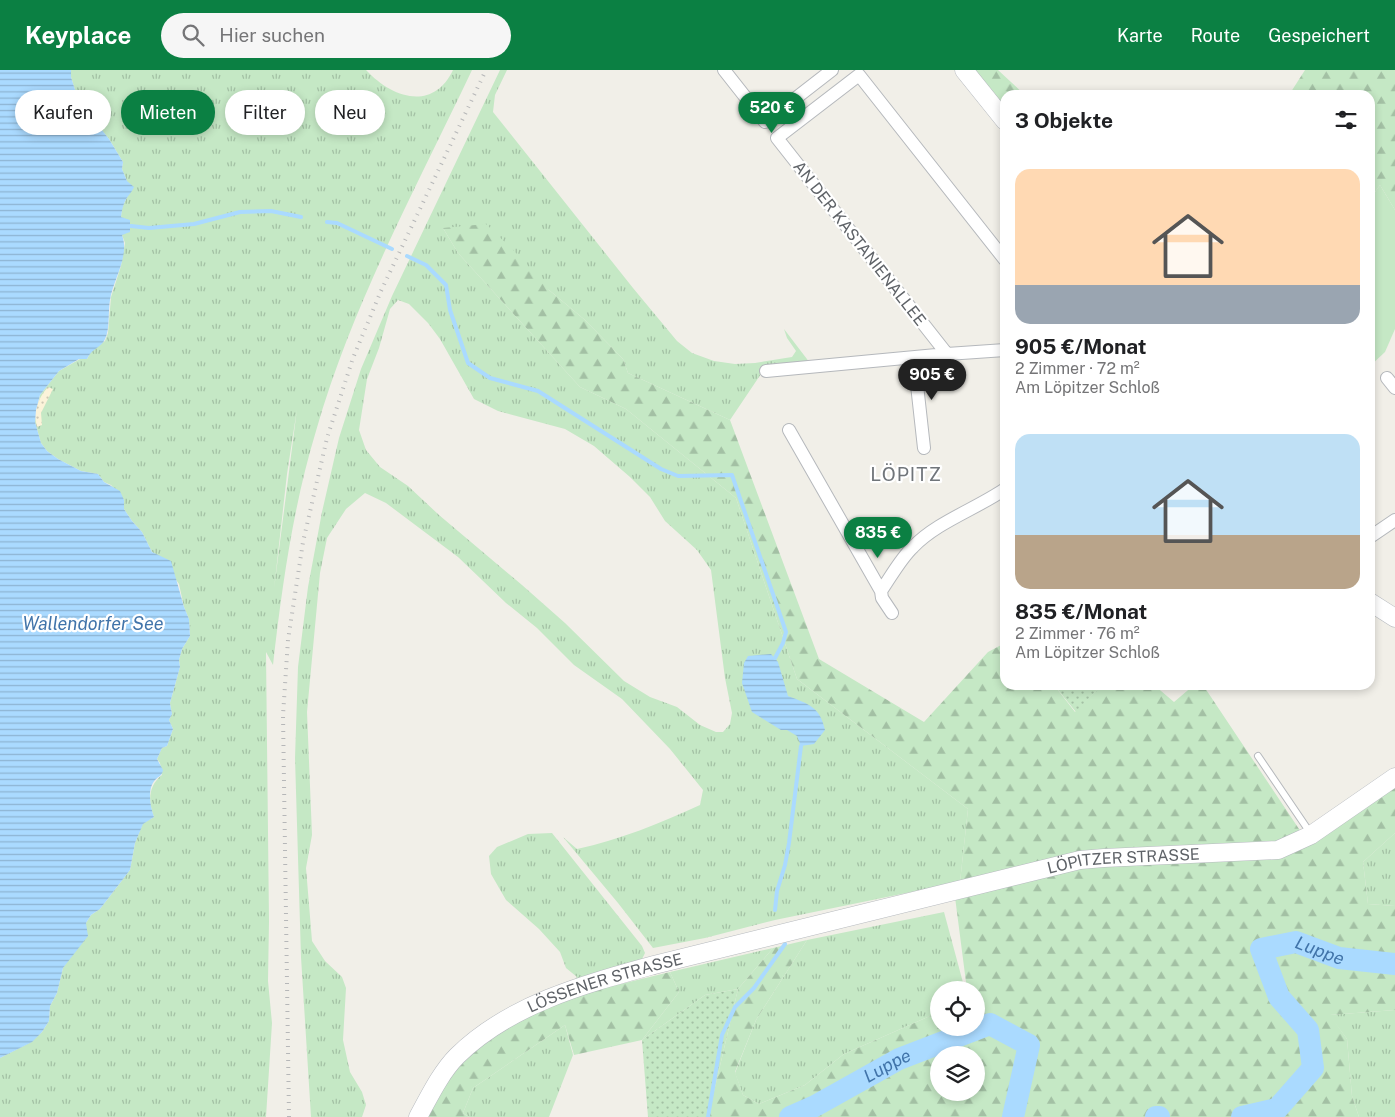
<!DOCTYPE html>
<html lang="de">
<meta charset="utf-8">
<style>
:root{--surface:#fff;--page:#f6f6f6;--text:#202124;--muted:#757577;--accent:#0b8043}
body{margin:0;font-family:"Public Sans",sans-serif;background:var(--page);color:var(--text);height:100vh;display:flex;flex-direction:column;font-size:19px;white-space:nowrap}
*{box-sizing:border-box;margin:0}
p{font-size:16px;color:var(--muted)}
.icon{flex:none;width:28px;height:28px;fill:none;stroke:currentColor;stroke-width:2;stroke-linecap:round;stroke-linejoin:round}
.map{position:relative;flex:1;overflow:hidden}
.panel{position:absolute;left:1000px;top:20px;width:375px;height:600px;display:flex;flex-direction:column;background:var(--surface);border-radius:15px;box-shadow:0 2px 8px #0003}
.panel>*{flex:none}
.banner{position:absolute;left:15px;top:20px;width:475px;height:45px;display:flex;gap:10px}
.tools{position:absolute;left:930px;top:911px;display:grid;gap:10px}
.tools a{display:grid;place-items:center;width:55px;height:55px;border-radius:50%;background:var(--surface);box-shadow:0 2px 8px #0003;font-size:25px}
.price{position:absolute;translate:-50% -42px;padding:0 11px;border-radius:18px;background:var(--accent);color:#fff;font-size:16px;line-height:32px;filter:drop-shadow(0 1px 2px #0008)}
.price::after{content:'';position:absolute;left:50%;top:30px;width:15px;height:11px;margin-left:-8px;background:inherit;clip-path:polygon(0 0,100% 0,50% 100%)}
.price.on{background:#222;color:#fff}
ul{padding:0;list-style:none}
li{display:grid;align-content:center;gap:10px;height:265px;padding:0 15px}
li span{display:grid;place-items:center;height:155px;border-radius:15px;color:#555}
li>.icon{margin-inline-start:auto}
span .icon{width:90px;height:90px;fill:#fffc;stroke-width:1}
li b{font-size:21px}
h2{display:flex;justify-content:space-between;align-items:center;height:60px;padding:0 15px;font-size:21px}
.chip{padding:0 18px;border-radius:22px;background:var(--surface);box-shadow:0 2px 8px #0003;font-size:18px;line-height:45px}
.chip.on{background:var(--accent);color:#fff}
header{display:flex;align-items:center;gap:30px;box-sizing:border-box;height:70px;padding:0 25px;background:var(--accent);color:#fff}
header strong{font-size:24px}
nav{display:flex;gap:28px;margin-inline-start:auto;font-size:18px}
.search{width:350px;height:45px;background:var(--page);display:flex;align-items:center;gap:12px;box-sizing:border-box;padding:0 18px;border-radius:28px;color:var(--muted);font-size:19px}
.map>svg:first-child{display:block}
.grass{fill:url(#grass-tufts);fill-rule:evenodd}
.forest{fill:url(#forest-firs);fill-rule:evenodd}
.sand{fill:url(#sand-dots)}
.garden{fill:url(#garden-dots)}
.pitch{fill:#c5e8c5}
.water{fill:url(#water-rules)}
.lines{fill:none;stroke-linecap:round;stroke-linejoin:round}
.stream{stroke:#aadaff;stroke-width:4}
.river{stroke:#aadaff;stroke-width:22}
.lane-casing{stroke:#b5b8bc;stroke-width:8}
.street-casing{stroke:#b5b8bc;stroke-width:14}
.secondary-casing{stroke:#b6babf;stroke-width:19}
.lane{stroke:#fff;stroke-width:6}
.street{stroke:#fff;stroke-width:12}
.secondary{stroke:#fff;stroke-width:18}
.rail{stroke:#b6b7b8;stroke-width:4;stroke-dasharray:1 6;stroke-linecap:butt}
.labels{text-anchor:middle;stroke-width:4.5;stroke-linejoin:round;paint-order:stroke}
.street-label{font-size:16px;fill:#5f6368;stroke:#fff}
.water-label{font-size:18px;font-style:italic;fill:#4174aa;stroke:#fff}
.quarter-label{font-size:19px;letter-spacing:1px;fill:#70757a;stroke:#fff}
</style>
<header>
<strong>Keyplace</strong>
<div class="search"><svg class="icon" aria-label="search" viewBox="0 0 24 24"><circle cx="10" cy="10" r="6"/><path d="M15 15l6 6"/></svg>Hier suchen</div>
<nav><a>Karte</a><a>Route</a><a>Gespeichert</a></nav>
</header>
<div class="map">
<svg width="1395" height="1047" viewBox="0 0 1395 1047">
<defs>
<pattern id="grass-tufts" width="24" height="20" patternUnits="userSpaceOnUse" patternTransform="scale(1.25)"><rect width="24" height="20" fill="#c5e8c5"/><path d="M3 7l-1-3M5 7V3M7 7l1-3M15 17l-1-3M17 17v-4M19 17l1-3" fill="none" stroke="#a3c0a4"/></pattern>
<pattern id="forest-firs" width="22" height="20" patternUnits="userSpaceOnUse" patternTransform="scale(1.25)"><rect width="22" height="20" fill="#c5e8c5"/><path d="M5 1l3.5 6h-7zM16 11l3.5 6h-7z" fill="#a3c0a4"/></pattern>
<pattern id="sand-dots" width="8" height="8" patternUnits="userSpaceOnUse" patternTransform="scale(1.25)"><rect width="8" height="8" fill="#fbf3d9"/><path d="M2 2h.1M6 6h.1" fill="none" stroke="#cec8b4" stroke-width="1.8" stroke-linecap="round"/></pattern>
<pattern id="garden-dots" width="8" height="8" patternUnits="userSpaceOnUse" patternTransform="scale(1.25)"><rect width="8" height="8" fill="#c5e8c5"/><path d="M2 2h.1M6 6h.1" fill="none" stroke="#a3c0a4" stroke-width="1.8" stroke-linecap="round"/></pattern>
<pattern id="water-rules" width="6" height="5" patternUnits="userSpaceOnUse" patternTransform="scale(1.25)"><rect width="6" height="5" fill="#aadaff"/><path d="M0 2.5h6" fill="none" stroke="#8eb4d2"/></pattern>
</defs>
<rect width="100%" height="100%" fill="#f1efe8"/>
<path class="grass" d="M 71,0 L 366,0 C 392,28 433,42 453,0 L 472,0 C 416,118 352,235 316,361 C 293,437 282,516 273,595 L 266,582 L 269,851 L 268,911 L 272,953 L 266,1047 L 0,1047 L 0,988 L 31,972 L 42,962 L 49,951 L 50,936 L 57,923 L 63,898 L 86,860 L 86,853 L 91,845 L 100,839 L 130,800 L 135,773 L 143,753 L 154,747 C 148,731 148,716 162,705 L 160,693 L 157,689 L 162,678 L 167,676 L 173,659 L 169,650 L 172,644 L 170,633 L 180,597 L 179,590 L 182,579 L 190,566 L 189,549 L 184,537 L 179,514 L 160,487 L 152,482 L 142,462 L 132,451 L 124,439 L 124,430 L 111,415 L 104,412 L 98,404 L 81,401 L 58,389 L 47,381 L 41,373 L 35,352 L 40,325 L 59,301 L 80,289 L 87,289 L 92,280 L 105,271 L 108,263 L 111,227 L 121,196 L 125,173 L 122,165 L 125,149 L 121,147 L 122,138 L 128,125 L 127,111 L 122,99 L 123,92 L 109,69 L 94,51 L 81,39 L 71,7 ZM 297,339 L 274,519 L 287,404 Z
M 500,0 L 507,0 L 495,25 L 493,42 L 633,218 L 677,271 L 692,283 L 714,291 L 735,294 L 755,293 L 792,287 L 796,281 L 787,268 L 784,259 L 810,293 L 765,298 L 730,350 L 628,303 L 623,289 L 585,250 L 549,220 L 443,158 L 458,183 L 580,317 L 626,339 L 736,428 L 797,609 L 968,739 L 960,812 L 775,850 L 705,868 L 653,878 L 618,833 L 563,767 L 577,779 C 620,770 660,753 700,735 L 703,720 L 670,679 L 622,629 L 574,595 L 537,558 L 506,533 L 458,487 L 386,433 L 365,423 L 346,439 L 327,468 L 320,503 L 307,642 L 312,765 L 306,798 L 312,871 L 325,891 L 342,907 L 346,918 L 343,970 L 350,1002 L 362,1022 L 366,1035 L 362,1047 L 311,1047 L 301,887 L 295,688 L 298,597 L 308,517 L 322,442 L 339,368 L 361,299 L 392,226 ZM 398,230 L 409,234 L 428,253 L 440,269 L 474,329 L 498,341 L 565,359 L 594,376 L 630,407 L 650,427 L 665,451 L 697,480 L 711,500 L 725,608 L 732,643 L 730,654 L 723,662 L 716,662 L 700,655 L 677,637 L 650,627 L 624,611 L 565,553 L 522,515 L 439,445 L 408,416 L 380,397 L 366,380 L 359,360 L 367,309 L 379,278 L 390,239 Z
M 552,763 L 642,876 L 645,883 L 640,893 L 572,913 L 577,907 L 566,898 L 560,882 L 539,859 L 506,830 L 491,804 L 489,786 L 497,777 L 528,764 Z
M 1395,763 L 1395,836 L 1368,834 L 1363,792 Z
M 944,842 L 965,920 L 939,920 L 939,942 L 844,984 L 805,1015 L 759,1034 L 743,1025 L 735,1003 L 756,950 L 807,870 Z
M 773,878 L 738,919 L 705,925 L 642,970 L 679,922 L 670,902 Z
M 1395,940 L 1395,1047 L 1359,1047 L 1352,1026 L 1347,969 L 1329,945 Z
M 565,955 L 573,985 L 549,1047 L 469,1047 L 463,1043 L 473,1018 Z"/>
<path class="forest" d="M 970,0 L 998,0 L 1025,25 L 1005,25 L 1005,48 Z
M 1305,0 L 1395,0 L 1395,140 L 1380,115 L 1370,129 L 1370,25 L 1289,25 Z
M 486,154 L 519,186 L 549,220 L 585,250 L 623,289 L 628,303 L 730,350 L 819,589 L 924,652 L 988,582 L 1005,573 L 1005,615 L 1054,615 L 1075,642 L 1102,615 L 1154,615 L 1174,632 L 1194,615 L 1203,615 L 1303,765 L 1277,776 L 960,812 L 968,739 L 797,609 L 736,428 L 626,339 L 580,317 L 458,183 L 443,158 Z
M 1395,710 L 1395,763 L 1363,792 L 1368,834 L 1395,836 L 1395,940 L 1330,945 L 1347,969 L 1352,1026 L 1359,1047 L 708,1047 L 738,919 L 773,878 L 807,870 L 756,950 L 735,1002 L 743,1025 L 759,1034 L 805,1015 L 844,984 L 939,942 L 939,958 L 976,958 L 976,920 L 967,920 L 955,827 L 1078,795 L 1279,782 ZM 939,985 L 976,985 L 976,1022 L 939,1022 Z
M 670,902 L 679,922 L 642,970 L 574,985 L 565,955 L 473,1018 L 463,1043 L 469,1047 L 423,1047 L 457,995 L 492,967 L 537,942 L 592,921 Z"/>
<path class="sand" d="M 48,317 L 53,319 L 41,343 L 42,355 L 37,357 C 33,342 38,328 48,317 Z"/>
<path class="garden" d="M 1054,615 L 1102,615 L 1076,642 Z
M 738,919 L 708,1047 L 648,1047 L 642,970 L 705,925 Z"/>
<path class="pitch" d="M 1380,115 L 1395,140 L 1395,259 L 1385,282 L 1370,296 L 1370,129 Z"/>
<path class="water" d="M 0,0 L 71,0 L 71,7 L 81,39 L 94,50 L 109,69 L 123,92 L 122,99 L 127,111 L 134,117 C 133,120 131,122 129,125 C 124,131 122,139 121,147 L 130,150 L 130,162 L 122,165 C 130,186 113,210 110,230 C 108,241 110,260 105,269 C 102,277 92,278 87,289 L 79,289 L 59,301 L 40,325 L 36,340 L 35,352 L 41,373 L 47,381 L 58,389 L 81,401 L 98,404 L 104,412 L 120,421 L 124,430 L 124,439 L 132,451 L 142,462 L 152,482 L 171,491 L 184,537 L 189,549 L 190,566 L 182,579 L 179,590 L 180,597 L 170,633 L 172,644 L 169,650 L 173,659 L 167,676 L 162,678 L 157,689 L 163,700 C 162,706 159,706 155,710 C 147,719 150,736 154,747 L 143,754 L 135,773 L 130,800 L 100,839 L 91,845 L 86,853 L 88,866 L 63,898 L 57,923 L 50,936 L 49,951 L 42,962 L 32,972 L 0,988 Z
M 771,584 L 778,592 L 788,626 C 809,634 820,637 825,660 L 814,674 L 801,676 L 797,666 L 787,660 L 781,660 L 752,642 L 742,613 L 744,593 L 748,586 Z"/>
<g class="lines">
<path class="stream" d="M 327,152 L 337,153 L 392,179
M 131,156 L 149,158 L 194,154 L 240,142 L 271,141 L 301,147
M 407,186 L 426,195 L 446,215 L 450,240 L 468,293 L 490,308 L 538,321 L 661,399 L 678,406 L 732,405 L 786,562 L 783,573 L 775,588
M 775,840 L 777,821 L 785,795 L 789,773 L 801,676
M 708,1047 L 722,965 L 735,937 L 754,918 L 785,874"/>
<g class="river">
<path id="s1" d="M 790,1047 L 815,1036 L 899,989 L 990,954 L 1029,975 L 1013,1047"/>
<path d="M 1156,1047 L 1159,1047"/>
<path id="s2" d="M 1242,1047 L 1277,1039 L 1313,998 L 1308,960 L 1279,927 L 1261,879 L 1296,872 L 1339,888 L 1395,894"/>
</g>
<defs>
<path id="lane" d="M 1258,686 L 1311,764"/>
<path id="street" d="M 724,0 L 765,52 L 832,0
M 947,284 L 777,68 L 859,5 L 1005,190
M 914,288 L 924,378
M 766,301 L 947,284 L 1005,280
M 1387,308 L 1395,318
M 789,360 L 881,521 C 890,508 901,488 913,477 C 937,452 976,439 1005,419
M 1370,467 L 1395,450
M 881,521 L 882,528 L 892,543"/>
<g id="secondary">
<path d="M 964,0 L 1005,51"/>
<path d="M 1370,532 L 1395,548"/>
<path id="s3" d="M 418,1047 C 429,1027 441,1002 457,986 C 510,934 585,914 654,895 L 1080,790 L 1104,788 L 1278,780 L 1311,765 L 1395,707"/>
</g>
</defs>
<use href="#lane" class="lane-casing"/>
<use href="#street" class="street-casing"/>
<use href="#secondary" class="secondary-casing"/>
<use href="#lane" class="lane"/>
<use href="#street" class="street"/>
<use href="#secondary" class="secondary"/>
<path class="rail" d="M 289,1047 L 283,645 L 288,570 L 303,472 L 327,368 L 353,288 L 381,221 L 486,0"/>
</g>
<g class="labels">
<g class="street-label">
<text transform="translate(860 173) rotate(52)" y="6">AN DER KASTANIENALLEE</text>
<text dy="6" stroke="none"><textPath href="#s3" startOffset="774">LÖPITZER STRASSE</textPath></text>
<text dy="6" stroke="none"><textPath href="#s3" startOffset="240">LÖSSENER STRASSE</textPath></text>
</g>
<g class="water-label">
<text x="93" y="560">Wallendorfer See</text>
<text dy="6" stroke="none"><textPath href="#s2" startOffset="285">Luppe</textPath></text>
<text dy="6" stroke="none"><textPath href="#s1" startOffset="110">Luppe</textPath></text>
</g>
<g class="quarter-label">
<text x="906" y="411">LÖPITZ</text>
</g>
</g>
</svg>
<div class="tools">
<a><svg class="icon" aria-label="locate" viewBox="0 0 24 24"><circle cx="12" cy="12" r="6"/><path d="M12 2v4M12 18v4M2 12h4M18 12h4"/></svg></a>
<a><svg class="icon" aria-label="layers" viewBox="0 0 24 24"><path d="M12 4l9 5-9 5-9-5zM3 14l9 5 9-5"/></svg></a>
</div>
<b class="price" style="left:772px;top:64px">520 €</b>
<b class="price on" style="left:932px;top:331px">905 €</b>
<b class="price" style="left:878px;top:489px">835 €</b>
<div class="banner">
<a class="chip">Kaufen</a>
<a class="chip on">Mieten</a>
<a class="chip">Filter</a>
<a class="chip">Neu</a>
</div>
<section class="panel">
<h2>3 Objekte<svg class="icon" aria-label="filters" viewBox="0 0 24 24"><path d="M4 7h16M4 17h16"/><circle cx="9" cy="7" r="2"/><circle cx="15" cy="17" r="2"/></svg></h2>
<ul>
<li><span style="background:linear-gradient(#ffd9b3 75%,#9aa5b1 0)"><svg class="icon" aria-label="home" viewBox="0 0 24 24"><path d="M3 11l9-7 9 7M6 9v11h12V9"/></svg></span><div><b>905 €/Monat</b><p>2 Zimmer · 72 m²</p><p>Am Löpitzer Schloß</p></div></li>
<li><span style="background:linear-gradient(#bfe0f5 65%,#b9a48a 0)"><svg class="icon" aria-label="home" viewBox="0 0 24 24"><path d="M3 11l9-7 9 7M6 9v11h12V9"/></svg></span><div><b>835 €/Monat</b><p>2 Zimmer · 76 m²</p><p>Am Löpitzer Schloß</p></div></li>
</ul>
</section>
</div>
